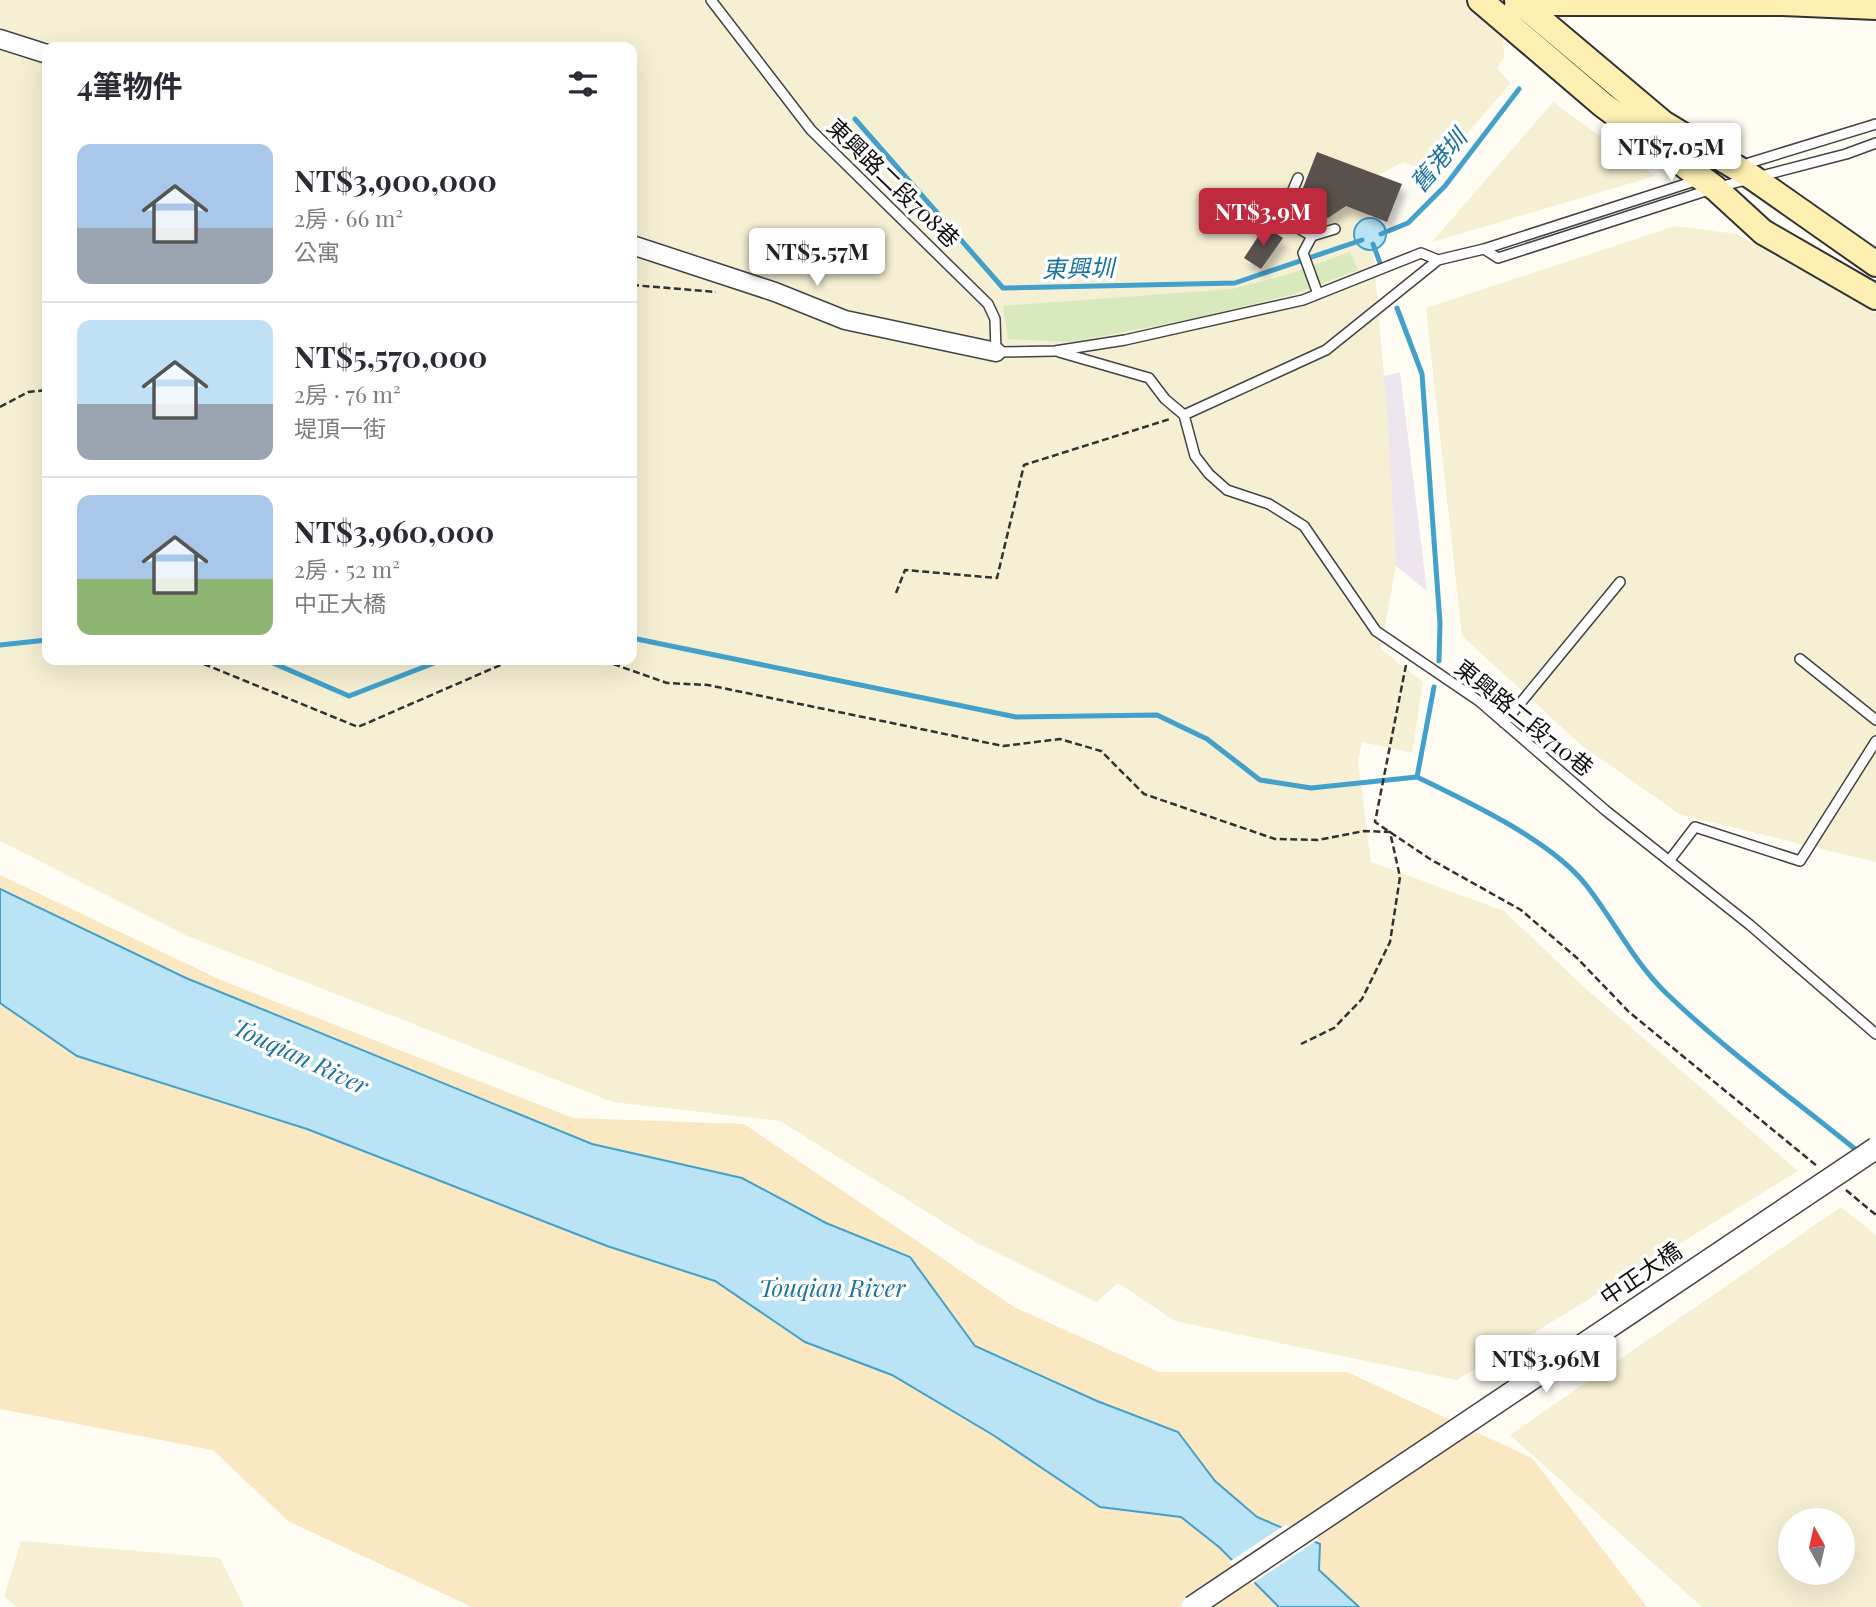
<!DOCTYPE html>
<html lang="zh-TW">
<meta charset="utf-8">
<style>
:root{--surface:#fff;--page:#f7f7f7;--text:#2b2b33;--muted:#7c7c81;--line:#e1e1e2;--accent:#bf2a3e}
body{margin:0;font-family:"Playfair Display","Noto Sans TC",serif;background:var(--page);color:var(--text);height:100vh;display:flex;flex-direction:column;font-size:26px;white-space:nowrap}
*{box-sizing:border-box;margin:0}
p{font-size:23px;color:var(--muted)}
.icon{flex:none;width:38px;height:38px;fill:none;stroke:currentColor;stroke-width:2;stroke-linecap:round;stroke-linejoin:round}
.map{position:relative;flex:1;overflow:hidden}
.panel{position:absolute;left:42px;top:42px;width:595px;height:623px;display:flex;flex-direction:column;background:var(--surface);border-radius:14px;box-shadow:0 7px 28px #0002}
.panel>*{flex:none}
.needle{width:46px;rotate:352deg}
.controls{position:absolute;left:1778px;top:1508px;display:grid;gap:14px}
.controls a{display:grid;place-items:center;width:77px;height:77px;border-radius:50%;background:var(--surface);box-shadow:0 7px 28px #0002;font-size:35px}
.price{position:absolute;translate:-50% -60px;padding:0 16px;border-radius:7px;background:#fff;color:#222;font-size:23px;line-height:46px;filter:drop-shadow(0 2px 4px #0008)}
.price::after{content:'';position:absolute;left:50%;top:42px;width:21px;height:16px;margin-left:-10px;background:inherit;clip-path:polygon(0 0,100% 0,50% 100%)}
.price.current{background:var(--accent);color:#fff}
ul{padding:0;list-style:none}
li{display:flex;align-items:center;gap:21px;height:175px;padding:0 35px}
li+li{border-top:2px solid var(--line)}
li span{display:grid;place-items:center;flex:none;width:196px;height:140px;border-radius:14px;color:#555}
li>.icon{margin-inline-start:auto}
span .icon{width:84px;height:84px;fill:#fffc;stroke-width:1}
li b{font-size:30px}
h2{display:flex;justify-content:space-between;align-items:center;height:84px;padding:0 35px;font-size:30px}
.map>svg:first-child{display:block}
.industrial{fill:#ede6ee}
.farmland{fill:#f5efd4;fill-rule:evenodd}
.green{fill:#d8e9bd}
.sand{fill:#f9e8c2}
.water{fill:#bae4f5;stroke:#42a0cb;stroke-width:2}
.pier{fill:#fffcf4}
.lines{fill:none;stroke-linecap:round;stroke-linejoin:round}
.stream{stroke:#42a0cb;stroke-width:5}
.building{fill:#59514d;filter:url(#shadow)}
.service-casing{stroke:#434343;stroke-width:12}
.minor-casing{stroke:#434343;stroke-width:21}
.secondary-casing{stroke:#323232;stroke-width:28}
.path{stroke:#323232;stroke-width:2.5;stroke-dasharray:7 3.5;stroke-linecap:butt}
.service{stroke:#fff;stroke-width:9}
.minor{stroke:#fff;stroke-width:18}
.secondary{stroke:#fdeeb1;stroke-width:24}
.tertiary-bridge-casing{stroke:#434343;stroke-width:24;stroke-linecap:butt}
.tertiary-bridge{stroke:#fff;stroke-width:21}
.labels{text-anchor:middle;stroke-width:7;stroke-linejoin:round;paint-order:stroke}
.street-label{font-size:23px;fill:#101010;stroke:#fff}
.water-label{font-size:24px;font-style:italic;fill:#1b72a1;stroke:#fff}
</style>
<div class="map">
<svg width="1876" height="1607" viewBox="0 0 1876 1607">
<defs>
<filter id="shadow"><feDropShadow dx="4.5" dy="8" stdDeviation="3.5" flood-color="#0004"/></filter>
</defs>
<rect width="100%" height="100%" fill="#fffcf4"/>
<path class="industrial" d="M 1400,372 L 1427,591 L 1291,481 L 1320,393 Z"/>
<path class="farmland" d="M 0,0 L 1501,0 L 1504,57 L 1497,69 L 1511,83 L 1432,174 L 1403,162 L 1367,181 L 1388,422 L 1396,565 L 1381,649 L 1423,682 L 1412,753 L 1362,742 L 1358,761 L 1371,862 L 1504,911 L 1586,989 L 1798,1171 L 1457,1380 L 1175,1321 L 1118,1283 L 1096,1302 L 977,1243 L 780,1121 L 613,1102 L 185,935 L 0,841 ZM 47,47 L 632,47 L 632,660 L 47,660 Z
M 1553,102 L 1655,176 L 1432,242 Z
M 1675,226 L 1737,234 L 1876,313 L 1876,862 L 1681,815 L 1581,745 L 1462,636 L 1426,308 Z
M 1841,1207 L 1876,1235 L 1876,1607 L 1702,1607 L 1510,1435 ZM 1790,1521 L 1843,1521 L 1843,1573 L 1790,1573 Z
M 21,1541 L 220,1558 L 244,1607 L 17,1607 L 4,1597 Z"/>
<path class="green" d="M 1350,252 L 1358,270 L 1294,294 L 1192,319 L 1071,342 L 1008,339 L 1003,306 L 1232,289 L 1289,274 Z"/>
<path class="sand" d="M 0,875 L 223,981 L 573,1118 L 744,1124 L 1014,1307 L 1159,1372 L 1347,1372 L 1532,1458 L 1647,1607 L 472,1607 L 288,1521 L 213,1450 L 0,1409 Z"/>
<path class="water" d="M1354 234a16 16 0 1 1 32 0a16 16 0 1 1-32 0Z
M 0,889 L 186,978 L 592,1144 L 742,1178 L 826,1223 L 910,1257 L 975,1346 L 1097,1401 L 1178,1432 L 1215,1481 L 1257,1517 L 1320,1544 L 1319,1570 L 1359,1607 L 1279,1607 L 1219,1547 L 1181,1517 L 1100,1507 L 993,1435 L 892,1375 L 805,1342 L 715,1281 L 607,1246 L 307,1129 L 77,1056 L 0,1003 Z"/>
<path class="pier" d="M 1285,1525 L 1319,1539 L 1252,1584 L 1229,1562 Z"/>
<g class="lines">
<path class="stream" d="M 855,119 L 1003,288 L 1235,283 L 1362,240
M 1381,234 L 1408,223 L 1445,186 L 1519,89
M 1373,244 L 1380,263
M 1397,308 L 1422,374 L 1440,623 L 1439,661
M 632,638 L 1016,717 L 1157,715 L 1207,739 L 1260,780 L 1311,788 L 1417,777
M 0,645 L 47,640
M 266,660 L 349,696 L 442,660
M 1434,687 L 1417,777 C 1467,801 1552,841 1586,885 C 1613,919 1633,961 1665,992 C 1726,1051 1795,1100 1861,1154"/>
</g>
<path class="building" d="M 1317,152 L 1402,184 L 1387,222 L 1346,206 L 1328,218 L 1296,206 Z
M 1265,226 L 1283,238 L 1261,269 L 1244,258 Z"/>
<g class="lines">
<defs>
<path id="service" d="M 711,0 L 811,130 L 988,304 L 995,319 L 996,352 L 1055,351 L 1125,340 L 1303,300 L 1421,253 L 1438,260 L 1484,249 L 1695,181
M 1749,163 L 1876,124
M 1298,178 L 1281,218 L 1312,236 L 1335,229
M 1312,236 L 1303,253 L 1318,294
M 1484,249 L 1498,258 L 1715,188 L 1846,154 L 1876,143
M 1059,352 L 1149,378 L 1165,399 L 1184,415
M 1184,415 L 1195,456 L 1209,474 L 1227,490 L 1269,504 L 1304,526 L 1376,631 L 1479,701 L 1605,810 L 1750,925 L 1876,1034
M 1184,415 L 1326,350 L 1438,260
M 1800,659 L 1876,720
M 1504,723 L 1620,582
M 1669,861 L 1695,827 L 1800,861 L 1876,741"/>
<path id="minor" d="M 0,39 L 47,54
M 632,245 L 775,292 L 845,320 L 996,352"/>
<path id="secondary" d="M 1480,0 L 1603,105 L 1715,188 L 1763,232 L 1876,297
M 1517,0 L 1663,123 L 1752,177 L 1876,264
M 1517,6 L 1521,3 L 1783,3 L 1876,7"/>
</defs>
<use href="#service" class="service-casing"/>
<use href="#minor" class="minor-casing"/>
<use href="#secondary" class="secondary-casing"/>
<path class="path" d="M 632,285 L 716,292
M 0,407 L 28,392 L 47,390
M 896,593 L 905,570 L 997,578 L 1024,465 L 1170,419
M 194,660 L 358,727 L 512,660
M 582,660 L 613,664 L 667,683 L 708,685 L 1003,746 L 1060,739 L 1101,751 L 1144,794 L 1275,839 L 1318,840 L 1364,831 L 1390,832 L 1400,877 L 1390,942 L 1362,999 L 1334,1028 L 1301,1044
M 1406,665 L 1375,822 L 1430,859 L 1521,910 L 1577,958 L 1629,1012 L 1817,1166
M 1846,1190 L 1876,1215"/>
<use href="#service" class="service"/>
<use href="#minor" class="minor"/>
<use href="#secondary" class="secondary"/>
<defs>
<path id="tertiary-bridge" d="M 1192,1607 L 1876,1148"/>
</defs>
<use href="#tertiary-bridge" class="tertiary-bridge-casing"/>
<use href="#tertiary-bridge" class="tertiary-bridge"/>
</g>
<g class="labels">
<g class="street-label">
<text transform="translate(893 183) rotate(44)" y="8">東興路二段708巷</text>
<text transform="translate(1524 718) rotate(39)" y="8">東興路二段710巷</text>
<text transform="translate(1641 1274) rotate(-34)" y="8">中正大橋</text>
</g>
<g class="water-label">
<text transform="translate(1439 161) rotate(-50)" y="8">舊港圳</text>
<text transform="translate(1078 269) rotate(-1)" y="8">東興圳</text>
<text transform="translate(300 1057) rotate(25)" y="8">Touqian River</text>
<text x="832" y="1297">Touqian River</text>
</g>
</g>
</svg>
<div class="controls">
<a><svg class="needle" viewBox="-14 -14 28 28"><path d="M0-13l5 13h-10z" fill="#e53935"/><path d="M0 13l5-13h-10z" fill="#7c7c81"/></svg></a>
</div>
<b class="price" style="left:1671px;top:183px">NT$7.05M</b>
<b class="price current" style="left:1263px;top:248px">NT$3.9M</b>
<b class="price" style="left:817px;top:288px">NT$5.57M</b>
<b class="price" style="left:1546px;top:1395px">NT$3.96M</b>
<section class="panel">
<h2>4筆物件<svg class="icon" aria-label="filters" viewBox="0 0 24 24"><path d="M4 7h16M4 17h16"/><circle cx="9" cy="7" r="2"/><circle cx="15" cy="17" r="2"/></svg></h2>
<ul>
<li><span style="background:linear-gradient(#a9c7e8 60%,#9aa5b1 0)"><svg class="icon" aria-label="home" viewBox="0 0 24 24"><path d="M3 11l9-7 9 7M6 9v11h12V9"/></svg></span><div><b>NT$3,900,000</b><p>2房 · 66 m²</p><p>公寓</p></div></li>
<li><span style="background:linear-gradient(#bfe0f5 60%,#9aa5b1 0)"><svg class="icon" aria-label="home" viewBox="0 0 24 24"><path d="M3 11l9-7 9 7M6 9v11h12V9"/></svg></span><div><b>NT$5,570,000</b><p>2房 · 76 m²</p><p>堤頂一街</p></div></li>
<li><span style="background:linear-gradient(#a9c7e8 60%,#8fb573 0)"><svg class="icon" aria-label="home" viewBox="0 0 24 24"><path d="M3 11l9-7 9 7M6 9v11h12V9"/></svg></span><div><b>NT$3,960,000</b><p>2房 · 52 m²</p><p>中正大橋</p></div></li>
</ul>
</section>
</div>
